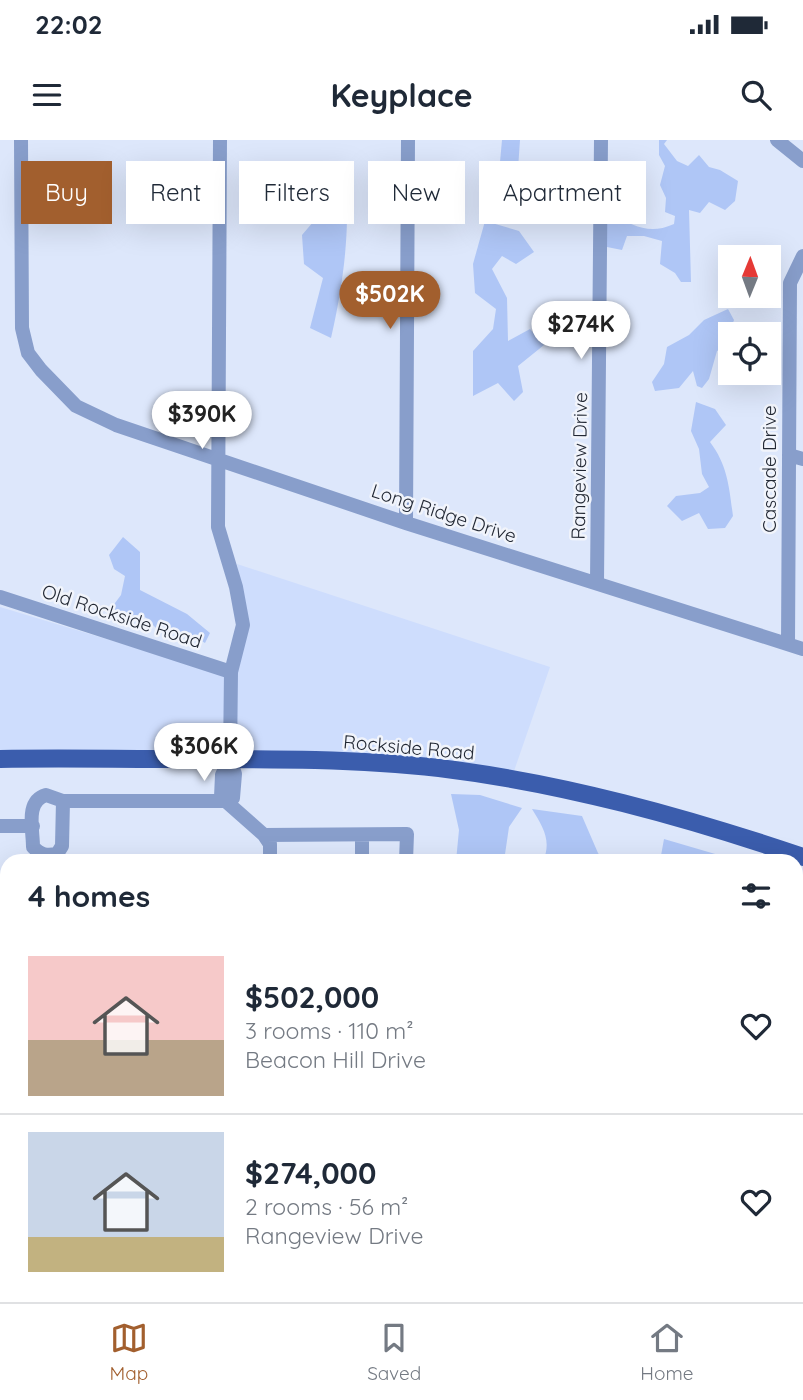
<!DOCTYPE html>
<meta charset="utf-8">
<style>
:root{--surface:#fff;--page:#f2f2f3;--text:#1f2937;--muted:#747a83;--line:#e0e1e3;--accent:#a25f2e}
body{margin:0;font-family:Quicksand,sans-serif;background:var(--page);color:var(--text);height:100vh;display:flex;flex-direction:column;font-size:26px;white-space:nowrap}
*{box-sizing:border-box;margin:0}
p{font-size:23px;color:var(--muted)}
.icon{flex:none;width:38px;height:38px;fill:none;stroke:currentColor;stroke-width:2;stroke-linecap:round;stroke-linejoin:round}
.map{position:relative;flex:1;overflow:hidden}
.drawer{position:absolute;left:0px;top:714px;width:803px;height:448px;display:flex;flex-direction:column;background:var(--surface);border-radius:21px 21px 0 0;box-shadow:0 7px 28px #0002}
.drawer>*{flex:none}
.banner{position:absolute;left:21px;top:21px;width:761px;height:63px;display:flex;gap:14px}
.needle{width:46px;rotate:1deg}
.fabs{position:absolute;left:718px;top:105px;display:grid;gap:14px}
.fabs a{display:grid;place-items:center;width:63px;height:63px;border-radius:0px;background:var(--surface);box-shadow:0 7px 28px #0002;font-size:35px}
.price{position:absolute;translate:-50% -60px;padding:0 16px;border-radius:24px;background:#fff;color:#222;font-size:23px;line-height:46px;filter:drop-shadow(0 2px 4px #0008)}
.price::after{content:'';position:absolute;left:50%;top:42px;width:21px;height:16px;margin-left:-10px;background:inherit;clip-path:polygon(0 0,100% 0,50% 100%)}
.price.on{background:var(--accent);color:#fff}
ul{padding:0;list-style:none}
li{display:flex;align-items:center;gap:21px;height:175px;padding:0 28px}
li+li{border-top:2px solid var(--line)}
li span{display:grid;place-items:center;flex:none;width:196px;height:140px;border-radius:0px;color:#555}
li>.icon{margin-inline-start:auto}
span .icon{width:84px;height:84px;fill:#fffc;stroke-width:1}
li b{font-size:30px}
h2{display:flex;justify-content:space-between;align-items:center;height:84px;padding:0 28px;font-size:30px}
.pill{padding:0 24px;border-radius:0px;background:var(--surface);box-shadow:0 7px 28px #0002;font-size:24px;line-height:63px}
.pill.on{background:var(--accent);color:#fff}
.status{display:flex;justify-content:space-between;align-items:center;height:49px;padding:0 35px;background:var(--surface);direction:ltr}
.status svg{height:19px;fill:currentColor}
header{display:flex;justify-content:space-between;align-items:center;height:91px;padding:0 28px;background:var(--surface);font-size:32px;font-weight:800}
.dock{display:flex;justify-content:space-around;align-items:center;height:98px;border-top:2px solid var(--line);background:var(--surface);font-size:19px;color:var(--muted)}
.dock a{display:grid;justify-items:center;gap:4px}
.dock .on{color:var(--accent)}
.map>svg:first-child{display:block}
.built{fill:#ceddfd}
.green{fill:#afc6f6}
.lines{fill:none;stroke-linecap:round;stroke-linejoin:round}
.minor{stroke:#889ecb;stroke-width:14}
.major{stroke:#3b5dad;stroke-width:18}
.labels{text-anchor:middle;stroke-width:5;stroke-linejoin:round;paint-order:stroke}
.street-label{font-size:19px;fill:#222834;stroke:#f1f4fb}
</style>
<div class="status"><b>22:02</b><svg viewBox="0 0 49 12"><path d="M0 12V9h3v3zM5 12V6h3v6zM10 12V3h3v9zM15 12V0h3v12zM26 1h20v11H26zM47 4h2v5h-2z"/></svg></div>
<header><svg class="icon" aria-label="menu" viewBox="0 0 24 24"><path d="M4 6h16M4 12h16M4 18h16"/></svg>Keyplace<svg class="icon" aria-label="search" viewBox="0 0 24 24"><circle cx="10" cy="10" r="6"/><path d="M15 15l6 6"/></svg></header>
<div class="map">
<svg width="803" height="1162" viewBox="0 0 803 1162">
<rect width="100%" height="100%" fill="#dde7fb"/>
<path class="built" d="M 237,424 L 550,527 L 513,634 L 0,612 L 0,467 L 236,538 L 249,485 Z"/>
<path class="green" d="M 502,0 L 520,0 L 518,29 L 506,32 L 500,22 Z
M 659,0 L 667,0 L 664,4 L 677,21 L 688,26 L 699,15 L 709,27 L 720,30 L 738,41 L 735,61 L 725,70 L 709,62 L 700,73 L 689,70 L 691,142 L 681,142 L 675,133 L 660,124 L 662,101 L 644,96 L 627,96 L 622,110 L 607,107 L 603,85 L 610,76 C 635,84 647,96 674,84 L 675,76 L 665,72 L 666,58 L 660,45 L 665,26 L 659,15 Z
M 325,68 L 347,75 C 347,115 340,159 331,198 L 310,188 L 323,138 L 304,124 L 302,95 Z
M 485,81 L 519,91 L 534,112 L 516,124 L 502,116 L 492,129 L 507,158 L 508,201 L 530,189 L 544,205 L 518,226 L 523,252 L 514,261 L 498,243 L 473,256 L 473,211 L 493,189 L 496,169 L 475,153 L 473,124 Z
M 728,169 L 734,180 L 731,188 L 763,189 L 763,194 L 730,194 L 730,204 L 717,211 L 709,239 L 702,248 L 697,246 L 693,231 L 679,248 L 655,251 L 652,242 L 664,224 L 667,207 L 689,195 L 704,180 Z
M 696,262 L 715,269 L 726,285 L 710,302 C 728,326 729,347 733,376 L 725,388 L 708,389 L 699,373 L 682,381 L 667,366 L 676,356 L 700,353 L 709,347 L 702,334 L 699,309 L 691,291 Z
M 123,397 L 140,412 L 140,450 L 187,474 L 210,493 L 205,503 L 193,496 L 157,489 L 141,473 L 126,483 L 109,471 L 121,455 L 125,436 L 114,429 L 109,415 Z
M 451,654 L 480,655 L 522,668 L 509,687 L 504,721 L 456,721 L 459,690 Z
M 532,669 L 582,676 L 598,713 L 604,721 L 543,721 C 552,701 543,687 532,669 Z
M 664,699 L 722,716 L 724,721 L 660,721 Z
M 796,832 L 803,854 L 803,1038 L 796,1038 Z"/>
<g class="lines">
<path class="minor" d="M 21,0 L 22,188 L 28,213 L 41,230 L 76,266 L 116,285 L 406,383 L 803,509
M 220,0 L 218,387 L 236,447 L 243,485 L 231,532 L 230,618 L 235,634 L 233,658 L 226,661
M 777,0 L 803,21
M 789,315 L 803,319
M 406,383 L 408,0
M 597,442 L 601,0
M 0,457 L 231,532
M 788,504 L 790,143 L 803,116
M 230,618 L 222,635 L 221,657 L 264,695 L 270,704 L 270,721
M 46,655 L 63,661 L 62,706 L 57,714 C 46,716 41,715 33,707 C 33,689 25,661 46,655 Z
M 63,661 L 226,661
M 0,686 L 33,686
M 264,695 L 407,694 L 406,721
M 362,695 L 362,721
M 0,831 L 7,831
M 0,980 L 7,980
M 0,1135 L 7,1135
M 796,1137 L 803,1137
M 667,1162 L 667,1155"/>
<path class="major" d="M 0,619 C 56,618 113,619 169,619 C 259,619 349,618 439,628 C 563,643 685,677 803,717"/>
</g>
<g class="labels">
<g class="street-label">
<text transform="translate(579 326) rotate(-89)" y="7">Rangeview Drive</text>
<text transform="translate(769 329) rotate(-90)" y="7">Cascade Drive</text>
<text transform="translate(444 373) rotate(18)" y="7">Long Ridge Drive</text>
<text transform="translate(122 476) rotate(18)" y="7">Old Rockside Road</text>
<text transform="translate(409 607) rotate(5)" y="7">Rockside Road</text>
</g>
</g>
</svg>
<div class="fabs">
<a><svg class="needle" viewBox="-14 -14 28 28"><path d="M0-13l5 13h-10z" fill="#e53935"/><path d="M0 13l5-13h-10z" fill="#747a83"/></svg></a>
<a><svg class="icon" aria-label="locate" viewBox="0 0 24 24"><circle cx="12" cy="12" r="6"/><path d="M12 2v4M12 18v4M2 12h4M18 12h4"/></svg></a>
</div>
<b class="price on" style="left:390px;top:191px">$502K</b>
<b class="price" style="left:581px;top:221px">$274K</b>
<b class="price" style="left:202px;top:311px">$390K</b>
<b class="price" style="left:204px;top:643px">$306K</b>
<div class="banner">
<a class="pill on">Buy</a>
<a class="pill">Rent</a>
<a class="pill">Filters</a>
<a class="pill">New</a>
<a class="pill">Apartment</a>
</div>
<section class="drawer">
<h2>4 homes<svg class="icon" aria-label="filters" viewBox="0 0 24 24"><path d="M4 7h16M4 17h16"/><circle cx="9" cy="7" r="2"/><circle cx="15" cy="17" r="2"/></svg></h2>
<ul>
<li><span style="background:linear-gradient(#f6c9c9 60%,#b9a48a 0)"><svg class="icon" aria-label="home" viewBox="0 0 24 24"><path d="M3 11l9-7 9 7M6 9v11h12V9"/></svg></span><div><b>$502,000</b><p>3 rooms · 110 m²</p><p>Beacon Hill Drive</p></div><svg class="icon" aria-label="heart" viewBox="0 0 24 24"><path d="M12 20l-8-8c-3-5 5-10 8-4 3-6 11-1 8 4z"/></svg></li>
<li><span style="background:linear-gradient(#c9d6e8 75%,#c2b280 0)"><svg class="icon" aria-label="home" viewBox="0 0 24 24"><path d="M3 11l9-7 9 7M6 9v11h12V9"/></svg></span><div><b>$274,000</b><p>2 rooms · 56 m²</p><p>Rangeview Drive</p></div><svg class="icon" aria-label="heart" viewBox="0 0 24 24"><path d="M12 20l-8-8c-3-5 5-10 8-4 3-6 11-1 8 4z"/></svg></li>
</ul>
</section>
</div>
<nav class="dock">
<a class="on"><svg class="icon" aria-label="map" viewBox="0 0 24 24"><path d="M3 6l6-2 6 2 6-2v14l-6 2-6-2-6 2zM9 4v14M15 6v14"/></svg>Map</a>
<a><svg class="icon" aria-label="saved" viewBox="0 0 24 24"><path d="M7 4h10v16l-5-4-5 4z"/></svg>Saved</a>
<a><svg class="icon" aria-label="home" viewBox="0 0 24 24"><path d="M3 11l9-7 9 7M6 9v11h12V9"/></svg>Home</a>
</nav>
